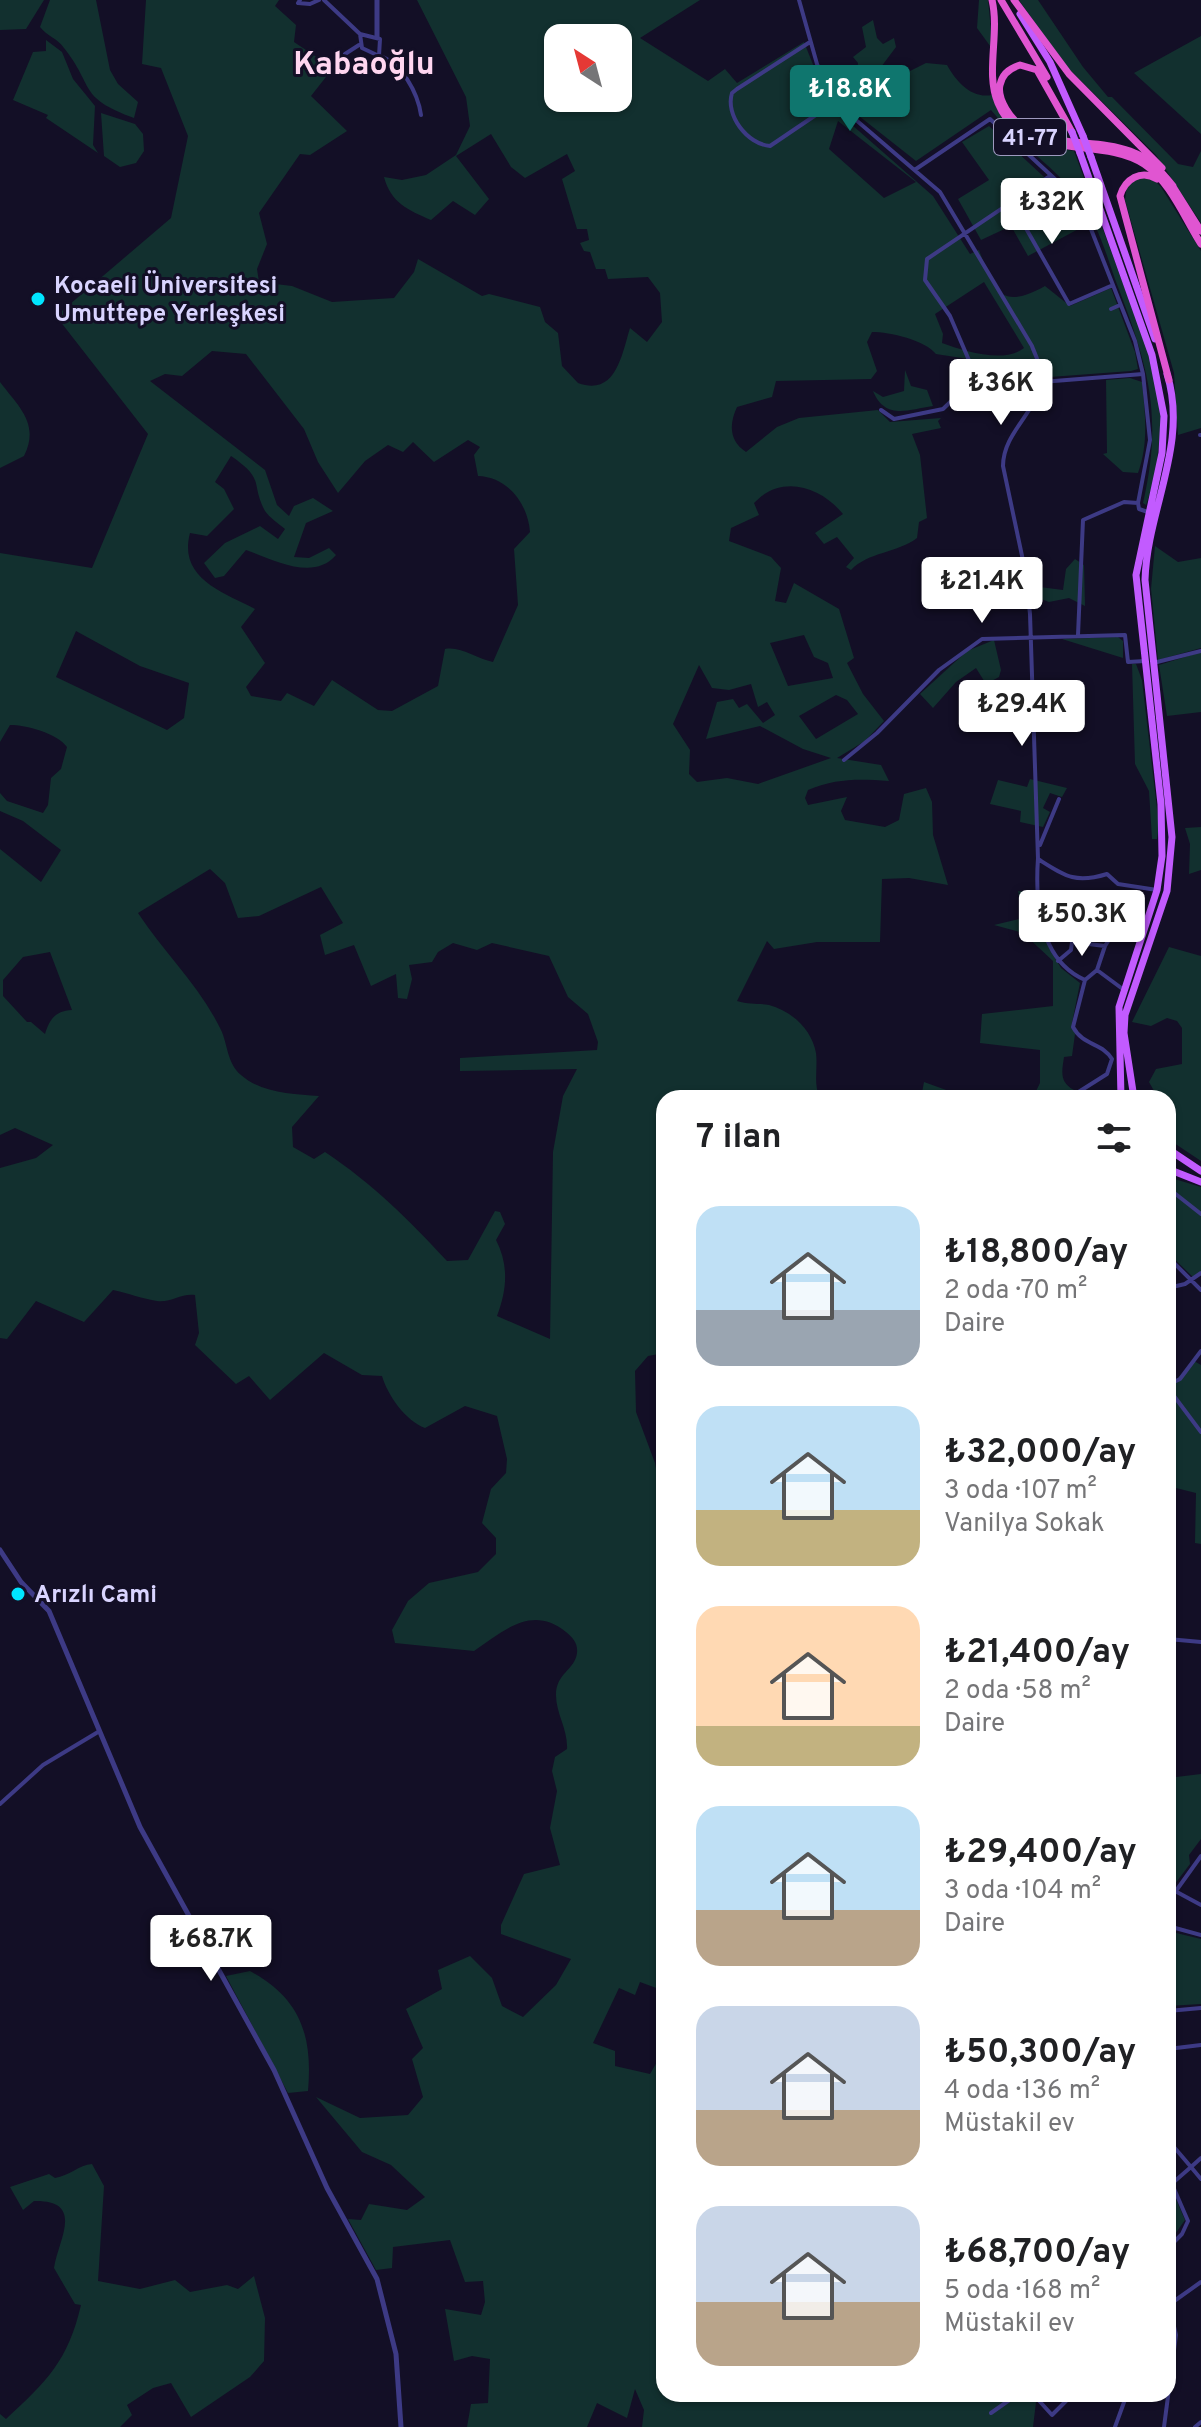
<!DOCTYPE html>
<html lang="tr">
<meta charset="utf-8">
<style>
:root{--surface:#fff;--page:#f6f6f6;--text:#202124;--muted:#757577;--accent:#0f766e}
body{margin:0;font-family:Overpass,sans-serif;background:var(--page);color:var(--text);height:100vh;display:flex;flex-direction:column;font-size:30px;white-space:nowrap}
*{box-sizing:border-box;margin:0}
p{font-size:26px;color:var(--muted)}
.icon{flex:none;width:44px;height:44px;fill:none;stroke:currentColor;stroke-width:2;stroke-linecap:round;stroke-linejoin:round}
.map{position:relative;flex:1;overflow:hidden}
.panel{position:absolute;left:656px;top:1090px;width:520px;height:1312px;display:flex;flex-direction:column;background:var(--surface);border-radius:24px;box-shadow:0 2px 6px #0004}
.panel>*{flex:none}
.needle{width:52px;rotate:324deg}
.buttons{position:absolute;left:544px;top:24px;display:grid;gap:16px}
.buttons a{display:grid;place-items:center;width:88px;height:88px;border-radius:16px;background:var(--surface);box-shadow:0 2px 6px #0004;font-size:40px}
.price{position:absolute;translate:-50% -68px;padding:0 18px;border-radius:8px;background:#fff;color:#222;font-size:26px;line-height:52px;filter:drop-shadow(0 2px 4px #0008)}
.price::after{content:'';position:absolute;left:50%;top:48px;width:24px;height:18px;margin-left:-12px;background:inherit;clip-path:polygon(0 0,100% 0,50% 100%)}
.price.current{background:var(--accent);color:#fff}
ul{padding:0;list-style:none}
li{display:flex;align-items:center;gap:24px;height:200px;padding:0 40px}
li span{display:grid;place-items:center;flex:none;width:224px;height:160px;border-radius:24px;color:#555}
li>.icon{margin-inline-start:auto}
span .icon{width:96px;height:96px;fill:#fffc;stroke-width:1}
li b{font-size:34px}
h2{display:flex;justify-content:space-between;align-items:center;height:96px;padding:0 40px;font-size:34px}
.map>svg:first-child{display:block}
.green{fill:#12302f;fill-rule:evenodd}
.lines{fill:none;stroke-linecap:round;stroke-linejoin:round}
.minor{stroke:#3d3a85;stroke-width:4}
.tertiary{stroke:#3d3a85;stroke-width:5}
.primary{stroke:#c25bff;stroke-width:7}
.trunk{stroke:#e055d1;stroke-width:7}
.primary-bridge{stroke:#c25bff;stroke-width:7}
.poi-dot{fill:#00e5ff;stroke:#130f26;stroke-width:3}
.labels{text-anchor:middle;stroke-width:6;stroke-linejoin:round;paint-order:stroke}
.shield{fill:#130f26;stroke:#9e99be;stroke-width:2}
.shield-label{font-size:22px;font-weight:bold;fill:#d9d4ff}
.poi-label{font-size:24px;font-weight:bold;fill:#d9d4ff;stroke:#130f26;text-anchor:start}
.district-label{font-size:32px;font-weight:bold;fill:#ffd6f0;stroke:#130f26}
</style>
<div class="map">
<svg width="1201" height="2427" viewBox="0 0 1201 2427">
<rect width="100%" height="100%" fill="#130f26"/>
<path class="green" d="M 0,0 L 44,0 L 26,29 L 0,30 Z
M 50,0 L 96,0 L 110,70 L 118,84 L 138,102 L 134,118 C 77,97 95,87 64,48 C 57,38 47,36 40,27 Z
M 146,0 L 279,0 L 275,6 L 296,25 L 294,42 L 333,68 L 311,96 L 347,131 L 310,155 L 300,154 L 259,213 L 267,244 L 257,269 L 259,282 L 292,286 L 332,302 L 394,298 L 414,272 L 418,259 L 482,296 L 489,294 L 540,307 L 545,322 L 558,333 L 562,366 L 578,383 C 616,397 622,354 630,328 L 647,342 L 662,322 L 660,293 L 648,277 L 608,279 L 605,269 L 596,269 L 590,252 L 584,251 L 580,243 L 589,240 L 587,229 L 577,229 L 562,179 L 575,171 L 567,154 L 525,178 L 511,167 L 491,134 L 456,156 L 489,199 L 475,215 L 453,201 L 431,220 C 408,210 391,203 384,177 L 402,180 L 426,175 L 456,155 L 470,126 L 466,97 L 417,0 L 700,0 L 640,38 L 708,81 L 725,69 L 737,83 L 804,42 L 826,97 L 835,110 L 933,196 L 970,254 L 979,250 C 994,291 1000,311 1045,286 L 1070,306 L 1111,288 L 1135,352 L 1138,369 L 1131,371 L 1008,380 L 971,372 L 968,359 L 936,354 C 925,340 890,332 872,332 L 867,342 L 877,371 L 871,379 L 776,381 L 772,397 L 737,407 C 729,424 729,441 746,452 L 777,427 L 799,418 L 878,410 L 890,422 L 941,418 L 938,421 L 941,428 L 912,434 L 920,455 L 927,518 L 919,522 L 917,538 C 897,553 868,552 851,570 L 846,567 L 854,558 L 837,537 L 824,544 L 815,533 L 843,514 C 820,486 781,474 754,503 L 759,515 L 731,528 L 729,541 L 771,557 L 781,568 L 775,601 L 786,603 L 794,583 L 839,609 L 854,658 L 847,663 L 863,694 L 884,721 L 865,741 L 837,758 L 881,765 L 889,781 C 859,779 837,778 808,790 L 805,798 L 808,805 L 847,797 L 841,811 L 845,820 L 885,827 L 899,820 L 904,794 L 926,788 L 932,802 L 933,835 L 948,885 L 909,878 L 882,879 L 880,942 L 817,942 L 774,949 L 767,941 L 737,1001 C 749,1005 758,1003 769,1005 C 792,1011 812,1030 816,1053 C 818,1069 813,1084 820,1098 L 664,1098 L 664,1353 L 648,1356 L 635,1371 L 636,1412 L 655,1463 L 664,1514 L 664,2000 L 659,1989 L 640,1982 L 635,1995 L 619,1988 L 593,2043 L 615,2051 L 615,2066 L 650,2074 L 664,2050 L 664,2394 L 1037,2394 L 1033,2427 L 642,2427 L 644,2410 L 635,2389 L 627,2418 L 597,2403 L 587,2427 L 467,2427 L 471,2404 L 488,2403 L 490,2359 L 472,2356 L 454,2361 L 445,2309 L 481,2315 L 485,2302 L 483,2281 L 465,2282 L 450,2240 L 393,2247 L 392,2268 L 376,2270 L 348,2219 L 361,2220 L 369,2204 L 407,2210 L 425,2197 L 391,2165 L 362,2152 L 316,2097 L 360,2118 L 408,2115 L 423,2097 L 412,2059 L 423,2048 L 406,2009 L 442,1989 L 438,1970 L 470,1956 L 492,1978 L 502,2006 L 523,2017 L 556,1985 L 571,1959 L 501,1934 L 501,1925 L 524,1874 L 560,1865 L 550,1828 L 557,1791 L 552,1771 L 555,1757 L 567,1749 C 568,1729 556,1714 556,1695 C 556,1673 575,1670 577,1653 C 578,1643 573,1638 566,1632 C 532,1604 503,1631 474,1651 L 395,1643 L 392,1630 L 408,1601 L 429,1583 L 478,1572 L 496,1554 L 496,1538 L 482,1523 L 491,1489 L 506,1473 L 507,1459 L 497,1416 L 465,1406 L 425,1428 C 406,1421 388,1396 382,1376 L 362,1375 L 324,1353 L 270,1400 L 249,1376 L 236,1384 L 195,1345 L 199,1333 L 195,1295 C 181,1293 171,1303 157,1301 C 143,1299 128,1293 113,1290 L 84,1322 L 36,1301 L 7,1339 L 0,1338 L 0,1168 L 36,1158 L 53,1145 L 15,1128 L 0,1135 L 0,849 L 41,882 L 61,850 L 23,821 L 0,811 L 0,793 L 7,801 L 43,813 L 48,805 L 51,778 L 61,769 L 67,747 C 57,733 26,725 10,725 L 0,742 L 0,553 L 92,568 L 148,434 L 56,316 L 171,218 L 188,136 L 161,68 L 142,64 ZM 558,38 L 618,38 L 618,98 L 558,98 ZM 838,121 L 916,182 L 884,198 L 829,149 ZM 984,282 L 1024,348 C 1004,364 964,351 942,343 L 943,334 L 935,314 ZM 212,351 L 246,354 L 304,429 L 318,462 L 338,493 L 365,461 L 388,445 L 403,452 L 413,442 L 434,462 L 468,440 L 480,447 L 474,455 L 478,476 C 508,477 528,504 530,532 L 514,549 L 518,605 L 493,662 C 477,659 461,646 445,649 L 438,686 L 392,711 L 378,710 L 332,680 L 314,706 L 287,693 L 281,701 L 251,696 L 246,687 L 265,663 L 241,627 L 255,609 C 222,592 178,578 190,533 L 207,536 L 234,509 L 224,489 L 215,482 L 231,456 C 266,480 250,482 265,511 C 269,517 279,524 285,529 L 278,539 L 260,526 L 225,543 L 204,563 L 215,578 L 224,576 L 246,550 C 273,559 313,582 336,555 L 329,548 L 309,558 L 294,557 L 306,523 L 333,511 L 313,498 L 294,506 L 289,516 L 277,505 L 265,470 L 150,381 L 165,374 L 182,376 ZM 76,631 L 140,666 L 189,683 L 184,718 L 167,730 L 56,677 ZM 804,635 L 814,657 L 828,663 L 833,678 L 788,686 L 770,643 ZM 699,665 L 712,688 L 729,690 L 751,684 L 758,707 L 767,702 L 775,715 L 763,723 L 747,704 L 739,708 L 733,699 L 717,702 L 706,739 L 760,726 L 803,749 L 831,758 L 758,784 L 727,778 L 697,782 L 689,774 L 690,750 L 673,724 ZM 836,695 L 847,700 L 858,714 L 816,739 L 799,716 ZM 210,869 L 225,883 L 238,918 L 259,916 L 321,887 L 343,923 L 320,935 L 325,955 L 354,945 L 371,986 L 396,974 L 398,998 L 407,999 L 412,979 L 409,965 L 432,962 L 438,952 L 453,943 L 477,950 L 492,943 L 549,956 L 568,997 L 588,1014 L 598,1042 L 597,1050 L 460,1058 L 460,1071 L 577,1069 L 563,1096 L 553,1152 L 550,1339 L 497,1316 C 507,1290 509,1265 496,1240 L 505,1224 L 500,1212 L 495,1211 L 468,1260 L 447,1261 C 408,1219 373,1184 325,1152 L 314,1159 L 293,1147 L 292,1127 L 319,1096 C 293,1094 261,1093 241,1075 C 227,1063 228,1045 221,1030 C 200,986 164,953 138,913 ZM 50,952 L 72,1010 C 56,1011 50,1018 45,1034 L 31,1022 L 27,1022 L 3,996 L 3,980 L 23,957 Z
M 979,0 L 988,0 L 993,50 L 977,28 Z
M 1019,0 L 1038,0 L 1083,67 L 1108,97 L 1112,97 L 1178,164 L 1193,167 L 1201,151 L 1201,223 L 1156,155 L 1065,65 Z
M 873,20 L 877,38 L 883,44 L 894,38 L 896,47 L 881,67 L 896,78 L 926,63 L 947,65 C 956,81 971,99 992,95 C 1003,134 1037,146 1074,151 L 1148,351 L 1162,416 L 1155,478 L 1146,505 L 1143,503 C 1164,412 1147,363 1115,279 C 1106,253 1097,223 1081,201 C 1055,167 1018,144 991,110 L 916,161 L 845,105 L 840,94 L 846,97 L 856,83 L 858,63 L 853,57 L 866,47 L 862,27 Z
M 1201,36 L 1201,134 L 1134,73 Z
M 46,40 L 62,52 L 73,79 L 95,106 L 93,145 L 98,153 L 46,118 L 48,115 L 13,100 L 33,52 L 46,51 Z
M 101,113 L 135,124 L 143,134 L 144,151 L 136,163 L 120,167 L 104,156 Z
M 989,126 L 1069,200 L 1086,225 L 1028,256 L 1011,226 L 981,240 L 958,199 L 989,180 L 962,142 Z
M 1139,177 L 1154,180 L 1161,187 L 1201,251 L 1201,428 L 1178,435 L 1174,373 L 1125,200 L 1127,186 Z
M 905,370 L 911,386 L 927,390 L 933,406 C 907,410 885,420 873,391 L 883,397 L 904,391 Z
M 1130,378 L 1142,382 C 1145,414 1149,442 1138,473 L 1123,472 L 1103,454 L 1107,453 L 1106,380 Z
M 0,382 C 19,407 40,424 24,456 L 0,468 Z
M 1155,546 L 1178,562 L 1201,558 L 1201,648 L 1158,660 L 1151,589 Z
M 1075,559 L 1084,565 L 1085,606 L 1069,598 L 1049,602 L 1007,586 L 1008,583 L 1063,590 L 1066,569 Z
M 1118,637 L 1123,641 L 1123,658 L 1062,639 Z
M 994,640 L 1001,670 L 999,677 L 986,684 L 976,668 L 956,682 L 933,708 L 920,694 L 967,651 Z
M 1201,652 L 1201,712 L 1167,716 L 1159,665 Z
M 1132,664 L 1136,664 L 1142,680 L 1159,826 L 1157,839 L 1152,839 L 1149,791 L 1135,764 Z
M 1030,779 L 1067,788 L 1062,797 L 1050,793 L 1043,808 L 1050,812 L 1043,827 L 1020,822 L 1021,811 L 990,804 L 998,780 L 1027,787 Z
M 1201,827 L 1201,870 L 1189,874 L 1190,844 L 1185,828 Z
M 1018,891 L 1034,892 L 1049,948 L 1061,968 L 1080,983 L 1072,1023 L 1075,1034 L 1072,1056 L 1064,1057 C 1062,1071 1059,1082 1074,1090 L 1066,1098 L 1042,1098 L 1035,1093 L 1040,1083 L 1040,1050 L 980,1043 L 982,1014 L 1053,1006 L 1053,961 L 1023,933 L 994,925 L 1023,918 Z
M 1169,947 L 1201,956 L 1201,1161 L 1168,1139 L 1168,1098 L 1158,1098 L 1149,1082 L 1156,1069 L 1182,1064 L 1182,1028 L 1177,1021 L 1167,1018 L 1151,1026 L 1132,1022 Z
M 924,1082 L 960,1095 L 962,1092 L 973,1098 L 921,1098 Z
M 1168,1177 L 1201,1187 L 1201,1273 L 1194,1278 L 1168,1253 Z
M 1194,1361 L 1201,1365 L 1201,1544 L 1195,1543 L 1196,1493 L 1168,1486 L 1168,1388 Z
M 1201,1774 L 1201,1839 L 1189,1855 L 1190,1864 L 1168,1893 L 1168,1778 Z
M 1168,1931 L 1201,1939 L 1201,2004 L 1168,2006 Z
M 250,1971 C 300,1998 313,2035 308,2091 L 288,2093 L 226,1976 Z
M 92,2164 L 104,2186 L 98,2281 L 140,2289 L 175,2280 L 190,2292 L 227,2285 L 238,2289 L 254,2276 L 265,2318 L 264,2361 L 250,2377 L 191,2417 L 171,2383 L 153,2388 L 127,2405 L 132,2415 L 120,2427 L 0,2427 L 0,2414 L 6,2419 C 47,2381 68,2361 81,2305 L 75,2304 L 54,2268 C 58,2240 86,2200 34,2201 L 23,2210 L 10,2187 L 49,2174 L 55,2178 C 69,2176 79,2165 92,2164 Z
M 1172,2190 L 1185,2220 L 1168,2244 L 1168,2194 Z"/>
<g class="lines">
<path class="minor" d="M 300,0 L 298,3 L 310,4 L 319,0
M 324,0 L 360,34 L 380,39 L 379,56 C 402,62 418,94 421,115
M 799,0 L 817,64 L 835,102 L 940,192 L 1032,346 C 1035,355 1042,367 1042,376 C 1040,411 1003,431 1003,466 L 1025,570 L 1030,614 L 1038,859 C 1065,876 1075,884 1107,874 L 1118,884 L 1157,890
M 360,34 L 362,48 L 379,56
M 810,42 L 737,89 L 732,93 C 725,115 747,144 770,146 L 835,102
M 345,54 L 359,45
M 916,169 L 990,119 L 1056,180 L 1087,219 L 1135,341 L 1143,374
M 1011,202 L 1069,304 L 1113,285
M 1111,309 L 1120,305
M 977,379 L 950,316 L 925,280 L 927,259 L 1050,176
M 881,410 L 894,419 L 943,409 L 970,383 L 984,378 L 1015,384 L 1143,374 L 1150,440 L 1138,503 L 1139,509 L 1148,512
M 1200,435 L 1201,435
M 1078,635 L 1083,520 L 1124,502 L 1138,503
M 1153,663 L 1201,651
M 844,760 L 877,733 L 939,670 L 982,639 L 1125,635 L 1128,662 L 1145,661
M 1040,845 L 1059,799
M 1038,858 C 1035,902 1039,960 1085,980 L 1073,1027 C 1083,1046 1103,1043 1112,1059 L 1107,1074 L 1069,1098
M 1058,961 L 1071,950 L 1072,942 L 1105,946
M 1097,970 L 1105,946 L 1116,929 L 1142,938
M 1085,980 L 1097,970 L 1124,990
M 1168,1188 L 1201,1214
M 1168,1257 L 1201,1290
M 1168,1288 L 1185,1284 L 1201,1273
M 1168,1385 L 1180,1379 L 1201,1351
M 1168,1388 L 1201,1432
M 1168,1639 L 1201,1642
M 0,1804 L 43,1765 L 98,1732
M 1175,1891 L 1201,1905
M 1168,1902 L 1201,1856
M 1168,1926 L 1201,1935
M 1168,2011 L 1201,2008
M 1168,2049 L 1201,2045
M 1168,2140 L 1191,2167 L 1168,2187
M 1201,2158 L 1191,2167 L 1201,2179
M 1168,2248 L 1182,2234 L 1188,2221 L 1172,2184
M 1170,2304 L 1201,2282
M 1033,2394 L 1052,2415 L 1073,2394
M 991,2413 L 1018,2394
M 1115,2427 L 1127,2394
M 1164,2427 L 1176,2335 L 1168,2301
M 1195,2427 L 1201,2422"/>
<path class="tertiary" d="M 377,0 L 377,37
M 0,1550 L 21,1582 L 49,1611 L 140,1827 L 274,2070 L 327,2188 L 377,2279 L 396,2354 L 401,2427"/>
<path class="primary" d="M 1020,14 L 1050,62 L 1083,136
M 1080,153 L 1152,355 L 1164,416 L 1162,453 L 1136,575 L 1161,804 L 1162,856 L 1157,890 L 1119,1007 L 1121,1098
M 1091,157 L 1155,339
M 1134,1098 L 1124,1033 L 1125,1015 L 1167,891 L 1172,837 L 1145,580 C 1147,510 1189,444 1167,374
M 1168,1149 L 1201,1171
M 1168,1169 L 1201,1182"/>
<path class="trunk" d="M 992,0 C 1000,34 985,73 998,103 C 1023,164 1099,135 1144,164 C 1170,181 1185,219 1201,244
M 1001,0 L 1047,77
M 1014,0 L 1069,74 L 1162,168
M 1072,132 L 1037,70 L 1020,65 C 1010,68 1002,74 1000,85 C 998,93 1002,102 1006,109 C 1032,153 1090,136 1130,151 C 1149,158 1161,171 1173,186
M 1157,179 C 1141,169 1125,179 1120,196 L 1169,380
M 1172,185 L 1201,231"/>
<path class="primary-bridge" d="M 1072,132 L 1080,153
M 1083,136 L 1091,157"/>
</g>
<g class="poi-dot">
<circle cx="38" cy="299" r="8"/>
<circle cx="18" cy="1594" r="8"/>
</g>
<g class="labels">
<rect class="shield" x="994" y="119" width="72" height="36" rx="6"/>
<g class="shield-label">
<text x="1030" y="145">41-77</text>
</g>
<g class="poi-label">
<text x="54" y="293">Kocaeli Üniversitesi<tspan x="54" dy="28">Umuttepe Yerleşkesi</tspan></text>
<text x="34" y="1602">Arızlı Cami</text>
</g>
<g class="district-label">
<text x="364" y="74">Kabaoğlu</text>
</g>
</g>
</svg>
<div class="buttons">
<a><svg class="needle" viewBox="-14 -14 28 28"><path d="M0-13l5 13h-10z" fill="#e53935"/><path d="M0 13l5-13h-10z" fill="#757577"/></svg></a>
</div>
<b class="price current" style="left:850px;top:133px">₺18.8K</b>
<b class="price" style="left:1052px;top:246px">₺32K</b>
<b class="price" style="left:1001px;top:427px">₺36K</b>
<b class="price" style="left:982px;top:625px">₺21.4K</b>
<b class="price" style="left:1022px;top:748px">₺29.4K</b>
<b class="price" style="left:1082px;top:958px">₺50.3K</b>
<b class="price" style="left:211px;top:1983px">₺68.7K</b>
<section class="panel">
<h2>7 ilan<svg class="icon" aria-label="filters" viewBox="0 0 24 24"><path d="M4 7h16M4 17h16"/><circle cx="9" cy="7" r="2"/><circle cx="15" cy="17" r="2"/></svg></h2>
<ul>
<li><span style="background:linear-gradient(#bfe0f5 65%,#9aa5b1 0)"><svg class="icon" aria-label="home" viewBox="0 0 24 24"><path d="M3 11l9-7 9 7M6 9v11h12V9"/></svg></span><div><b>₺18,800/ay</b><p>2 oda · 70 m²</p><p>Daire</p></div></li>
<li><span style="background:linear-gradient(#bfe0f5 65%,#c2b280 0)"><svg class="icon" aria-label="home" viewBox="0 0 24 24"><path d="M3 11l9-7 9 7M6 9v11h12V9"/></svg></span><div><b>₺32,000/ay</b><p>3 oda · 107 m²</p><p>Vanilya Sokak</p></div></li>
<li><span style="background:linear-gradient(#ffd9b3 75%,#c2b280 0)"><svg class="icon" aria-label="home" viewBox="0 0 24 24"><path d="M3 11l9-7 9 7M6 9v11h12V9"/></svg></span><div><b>₺21,400/ay</b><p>2 oda · 58 m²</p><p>Daire</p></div></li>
<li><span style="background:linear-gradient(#bfe0f5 65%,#b9a48a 0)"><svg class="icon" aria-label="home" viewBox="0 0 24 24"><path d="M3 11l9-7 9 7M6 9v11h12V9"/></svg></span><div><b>₺29,400/ay</b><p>3 oda · 104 m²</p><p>Daire</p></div></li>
<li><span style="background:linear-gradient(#c9d6e8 65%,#b9a48a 0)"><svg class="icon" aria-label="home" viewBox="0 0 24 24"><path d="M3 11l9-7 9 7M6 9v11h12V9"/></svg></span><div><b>₺50,300/ay</b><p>4 oda · 136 m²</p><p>Müstakil ev</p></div></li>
<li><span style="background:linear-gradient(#c9d6e8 60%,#b9a48a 0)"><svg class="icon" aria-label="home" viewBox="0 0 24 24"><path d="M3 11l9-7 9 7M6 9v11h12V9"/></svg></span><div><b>₺68,700/ay</b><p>5 oda · 168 m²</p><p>Müstakil ev</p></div></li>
</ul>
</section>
</div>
